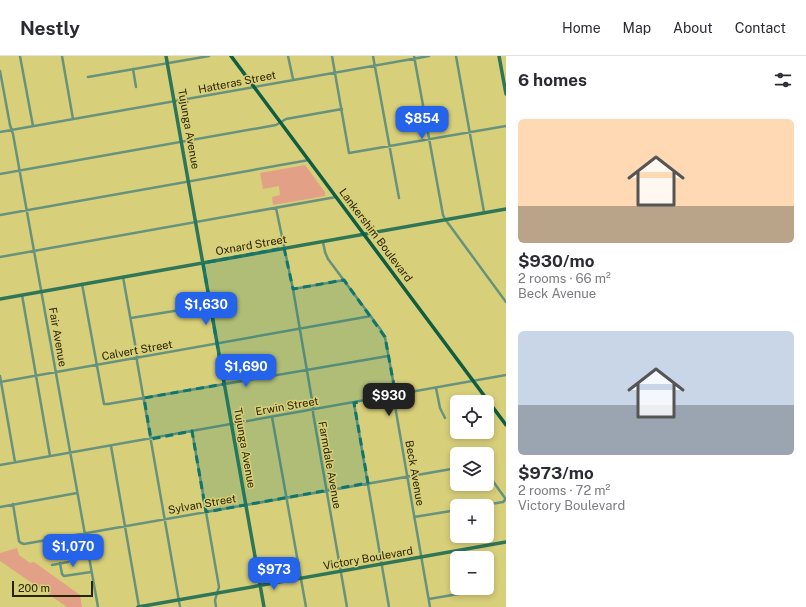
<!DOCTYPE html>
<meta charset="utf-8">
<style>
:root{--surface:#fff;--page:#f2f2f3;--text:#2b2b33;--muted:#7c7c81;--line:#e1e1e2;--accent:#2563eb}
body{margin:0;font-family:"Public Sans",sans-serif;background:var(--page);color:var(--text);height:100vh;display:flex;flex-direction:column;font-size:15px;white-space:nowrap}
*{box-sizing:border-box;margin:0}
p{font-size:13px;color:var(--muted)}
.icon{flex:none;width:22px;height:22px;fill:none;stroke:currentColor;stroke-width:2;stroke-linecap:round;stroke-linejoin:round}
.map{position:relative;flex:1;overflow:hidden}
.details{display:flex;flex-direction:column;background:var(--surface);width:300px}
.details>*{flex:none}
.controls{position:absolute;left:450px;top:339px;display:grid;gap:8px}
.controls a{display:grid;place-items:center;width:44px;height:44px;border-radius:6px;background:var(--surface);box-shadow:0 2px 6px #0003;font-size:20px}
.scale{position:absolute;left:12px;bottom:10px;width:81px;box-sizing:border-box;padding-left:4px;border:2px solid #282400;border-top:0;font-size:11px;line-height:14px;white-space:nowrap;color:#282400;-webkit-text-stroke:3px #d8cf7a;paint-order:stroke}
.price{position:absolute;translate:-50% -34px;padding:0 9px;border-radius:8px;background:var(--accent);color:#fff;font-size:13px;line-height:26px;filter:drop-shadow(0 1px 2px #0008)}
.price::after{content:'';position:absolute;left:50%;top:24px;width:12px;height:9px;margin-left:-6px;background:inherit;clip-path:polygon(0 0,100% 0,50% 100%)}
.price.active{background:#222;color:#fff}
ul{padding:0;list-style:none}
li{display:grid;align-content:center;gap:8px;height:212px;padding:0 12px}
li span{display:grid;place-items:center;height:124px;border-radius:6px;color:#555}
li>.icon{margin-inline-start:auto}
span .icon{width:72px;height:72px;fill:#fffc;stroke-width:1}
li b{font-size:17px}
h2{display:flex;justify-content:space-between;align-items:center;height:48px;padding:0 12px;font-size:17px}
header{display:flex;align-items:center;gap:24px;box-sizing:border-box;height:56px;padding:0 20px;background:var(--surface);border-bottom:1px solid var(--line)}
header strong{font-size:19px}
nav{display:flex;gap:22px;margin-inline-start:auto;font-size:14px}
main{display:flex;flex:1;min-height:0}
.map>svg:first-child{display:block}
.green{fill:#e2a086}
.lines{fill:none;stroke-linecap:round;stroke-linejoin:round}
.street{stroke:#67927d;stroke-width:2.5}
.secondary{stroke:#2f7658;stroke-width:3.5}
.primary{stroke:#105e41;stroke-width:3.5}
.marked{fill:#0f766e;fill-opacity:0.2;stroke:#0f766e;stroke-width:3;stroke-dasharray:8 5;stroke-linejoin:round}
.labels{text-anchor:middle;stroke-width:3;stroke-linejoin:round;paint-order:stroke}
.street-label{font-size:11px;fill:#282400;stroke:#d8cf7a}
</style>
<header>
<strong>Nestly</strong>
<nav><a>Home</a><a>Map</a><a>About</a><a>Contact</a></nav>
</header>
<main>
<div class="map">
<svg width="506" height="551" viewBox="0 0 506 551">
<rect width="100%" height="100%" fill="#d8cf7a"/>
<path class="green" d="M 305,109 L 325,136 L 325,140 L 273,149 L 272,141 L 280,139 L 279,130 L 263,133 L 260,117 Z
M 17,492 L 19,499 L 30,507 L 34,506 L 80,539 L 82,551 L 67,551 L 0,505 L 0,497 Z"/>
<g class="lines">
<path class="street" d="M 20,0 L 33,70
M 62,0 L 73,63
M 288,0 L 293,23
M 332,0 L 349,97 L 506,70
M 373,0 L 399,142
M 414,0 L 443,159 L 445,163 L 506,246
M 456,0 L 484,156
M 133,13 L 136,31
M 0,15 L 10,69 L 13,78 L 98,551
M 88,21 L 209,0
M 0,76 L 429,0
M 0,118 L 276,69 L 286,63 L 342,53
M 276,152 L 293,233 L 313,350 L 313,357 L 347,551
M 0,159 L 309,104
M 323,186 L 325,196 L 328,203 L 381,274 L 385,281 L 395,335 L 394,344 L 430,551
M 0,201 L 336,141
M 123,221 L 137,299 L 137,305 L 180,551
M 82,228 L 104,348 L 108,348 L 388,300
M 293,233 L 344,224
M 22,239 L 50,400
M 131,262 L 211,249
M 0,320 L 15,406
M 0,326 L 371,260
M 436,332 L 440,352 L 445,362
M 354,347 L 389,551
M 272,361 L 306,551
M 192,375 L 219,531 L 215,544 L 216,551
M 111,390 L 139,551
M 0,409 L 506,319
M 13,448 L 19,485 L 21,487 L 24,488 L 457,412
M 479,450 L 503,446 L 505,444 L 505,442 L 487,417
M 0,451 L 77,437
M 414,461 L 457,454
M 60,507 L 62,518 L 64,520 L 91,516
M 52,509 L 68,506
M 429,543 L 464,537"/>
<path class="secondary" d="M 166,0 L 264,551
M 499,0 L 506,38
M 0,243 L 506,153
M 138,551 L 506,486"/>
<path class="primary" d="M 231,0 L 506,369"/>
</g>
<path class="marked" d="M 284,192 L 293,233 L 344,224 L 385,281 L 395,335 L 394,339 L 354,347 L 368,427 L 206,456 L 192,375 L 151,383 L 144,342 L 224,328 L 203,207 Z"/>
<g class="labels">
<g class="street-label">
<text transform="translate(237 26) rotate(-11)" y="4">Hatteras Street</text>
<text transform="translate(189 73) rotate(80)" y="4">Tujunga Avenue</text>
<text transform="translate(376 179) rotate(53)" y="4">Lankershim Boulevard</text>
<text transform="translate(251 189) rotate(-10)" y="4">Oxnard Street</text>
<text transform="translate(58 281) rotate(80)" y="4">Fair Avenue</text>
<text transform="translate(137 294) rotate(-10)" y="4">Calvert Street</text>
<text transform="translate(287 350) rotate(-10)" y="4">Erwin Street</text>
<text transform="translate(245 392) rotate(80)" y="4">Tujunga Avenue</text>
<text transform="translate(330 409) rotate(80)" y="4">Farmdale Avenue</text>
<text transform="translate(415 417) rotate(80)" y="4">Beck Avenue</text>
<text transform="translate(202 448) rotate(-10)" y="4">Sylvan Street</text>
<text transform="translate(368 502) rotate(-10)" y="4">Victory Boulevard</text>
</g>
</g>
</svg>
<div class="controls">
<a><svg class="icon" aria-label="locate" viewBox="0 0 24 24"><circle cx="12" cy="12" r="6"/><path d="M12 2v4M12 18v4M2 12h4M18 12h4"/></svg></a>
<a><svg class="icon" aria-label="layers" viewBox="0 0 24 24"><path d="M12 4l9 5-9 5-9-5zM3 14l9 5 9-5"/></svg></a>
<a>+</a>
<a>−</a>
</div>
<div class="scale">200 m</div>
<b class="price" style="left:422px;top:84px">$854</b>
<b class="price" style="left:206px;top:270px">$1,630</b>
<b class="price" style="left:246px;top:332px">$1,690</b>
<b class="price active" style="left:389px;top:361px">$930</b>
<b class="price" style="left:73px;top:512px">$1,070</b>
<b class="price" style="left:274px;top:535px">$973</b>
</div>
<section class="details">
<h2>6 homes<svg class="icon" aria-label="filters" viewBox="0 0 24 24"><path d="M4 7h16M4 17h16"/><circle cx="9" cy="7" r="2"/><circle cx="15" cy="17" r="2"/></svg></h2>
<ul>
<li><span style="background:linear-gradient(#ffd9b3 70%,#b9a48a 0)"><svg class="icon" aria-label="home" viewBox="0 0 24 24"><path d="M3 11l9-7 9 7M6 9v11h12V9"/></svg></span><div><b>$930/mo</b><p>2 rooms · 66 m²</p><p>Beck Avenue</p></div></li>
<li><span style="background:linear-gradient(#c9d6e8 60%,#9aa5b1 0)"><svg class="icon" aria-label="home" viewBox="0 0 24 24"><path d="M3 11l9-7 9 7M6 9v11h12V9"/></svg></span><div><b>$973/mo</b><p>2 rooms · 72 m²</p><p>Victory Boulevard</p></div></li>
</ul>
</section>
</main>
